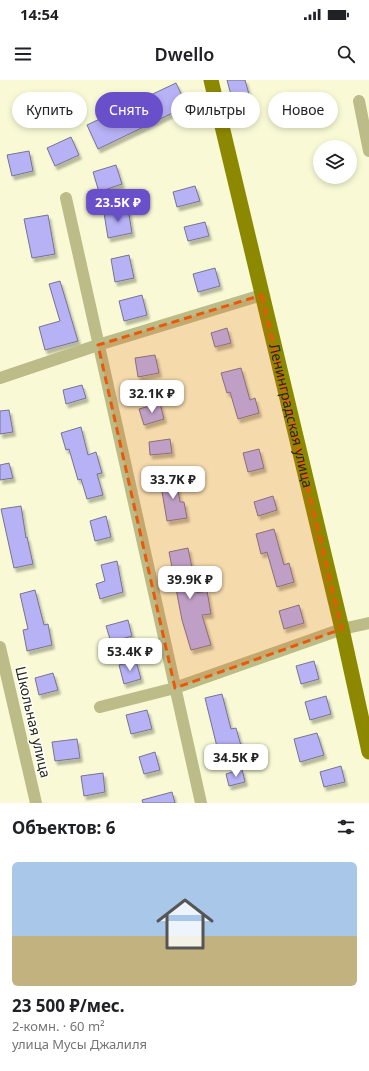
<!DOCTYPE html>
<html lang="ru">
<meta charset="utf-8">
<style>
:root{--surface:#fff;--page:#f2f2f2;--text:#202124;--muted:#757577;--accent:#6950ca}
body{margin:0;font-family:"Noto Sans",sans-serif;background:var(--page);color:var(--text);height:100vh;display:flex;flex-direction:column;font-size:15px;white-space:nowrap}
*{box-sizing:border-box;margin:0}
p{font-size:13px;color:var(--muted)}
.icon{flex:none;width:22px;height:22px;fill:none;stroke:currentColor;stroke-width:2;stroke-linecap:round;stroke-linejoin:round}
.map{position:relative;height:723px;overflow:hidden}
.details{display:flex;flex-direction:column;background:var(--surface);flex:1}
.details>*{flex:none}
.guide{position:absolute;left:12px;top:12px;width:345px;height:36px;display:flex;gap:8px}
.tools{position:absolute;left:313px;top:60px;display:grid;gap:8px}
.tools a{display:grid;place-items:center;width:44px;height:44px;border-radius:50%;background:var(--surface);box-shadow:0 2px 6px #0003;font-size:20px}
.price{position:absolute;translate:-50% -34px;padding:0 9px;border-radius:8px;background:#fff;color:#222;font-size:13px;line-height:26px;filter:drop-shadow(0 1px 2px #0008)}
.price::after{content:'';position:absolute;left:50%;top:24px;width:12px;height:9px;margin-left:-6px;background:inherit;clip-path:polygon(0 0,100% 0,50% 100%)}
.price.on{background:var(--accent);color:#fff}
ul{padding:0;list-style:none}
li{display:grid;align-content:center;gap:8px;height:212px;padding:0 12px}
li span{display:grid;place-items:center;height:124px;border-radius:6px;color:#555}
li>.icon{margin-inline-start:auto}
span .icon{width:72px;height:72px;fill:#fffc;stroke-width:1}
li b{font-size:17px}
h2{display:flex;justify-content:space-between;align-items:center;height:48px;padding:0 12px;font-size:17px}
.tag{padding:0 14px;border-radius:18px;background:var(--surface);box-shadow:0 2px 6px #0003;font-size:14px;line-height:36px}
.tag.on{background:var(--accent);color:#fff}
.status{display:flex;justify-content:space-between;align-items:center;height:28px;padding:0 20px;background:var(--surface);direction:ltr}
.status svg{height:11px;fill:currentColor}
header{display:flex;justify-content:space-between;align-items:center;height:52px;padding:0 12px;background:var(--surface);font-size:18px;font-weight:600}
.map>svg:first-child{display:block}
.building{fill:#b7b1f5;stroke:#767392;filter:url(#shadow)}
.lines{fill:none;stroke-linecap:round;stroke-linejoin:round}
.minor{stroke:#bcbc88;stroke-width:12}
.major{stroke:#8c8900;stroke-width:15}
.marked{fill:#e8590c;fill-opacity:0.2;stroke:#e8590c;stroke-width:3;stroke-dasharray:8 5;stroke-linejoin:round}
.labels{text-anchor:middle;stroke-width:3;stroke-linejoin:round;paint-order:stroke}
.street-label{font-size:14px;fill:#262618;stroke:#fff}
</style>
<div class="status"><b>14:54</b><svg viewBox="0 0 49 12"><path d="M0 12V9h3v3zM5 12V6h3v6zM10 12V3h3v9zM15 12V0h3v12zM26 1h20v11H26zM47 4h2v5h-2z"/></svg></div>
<header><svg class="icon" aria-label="menu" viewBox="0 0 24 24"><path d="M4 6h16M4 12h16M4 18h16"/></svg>Dwello<svg class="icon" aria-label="search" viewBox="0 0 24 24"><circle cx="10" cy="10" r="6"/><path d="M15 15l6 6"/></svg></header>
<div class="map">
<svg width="369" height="723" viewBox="0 0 369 723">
<defs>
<filter id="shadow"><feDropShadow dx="2.5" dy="4" stdDeviation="1" flood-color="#0004"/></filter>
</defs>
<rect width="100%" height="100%" fill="#f9fad5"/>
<path class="building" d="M 227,0 L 245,0 L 252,25 L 235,30 Z
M 176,3 L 187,26 L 98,69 L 87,45 Z
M 71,57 L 79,75 L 55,86 L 47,68 Z
M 29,71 L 33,91 L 12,96 L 7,75 Z
M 116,85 L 122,104 L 99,112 L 93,92 Z
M 195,106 L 200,121 L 177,127 L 173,112 Z
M 128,128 L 132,153 L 108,158 L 104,133 Z
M 48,135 L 55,174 L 32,178 L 24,139 Z
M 205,142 L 209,156 L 188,161 L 184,147 Z
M 129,175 L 134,198 L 115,202 L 111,179 Z
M 215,188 L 220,206 L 198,212 L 193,194 Z
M 60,201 L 78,261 L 45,270 L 39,247 L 60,241 L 49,204 Z
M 142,215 L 147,235 L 124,241 L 119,221 Z
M 227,248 L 231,263 L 215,267 L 211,253 Z
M 155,275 L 159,293 L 138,297 L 135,278 Z
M 241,288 L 250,320 L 255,318 L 259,333 L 238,339 L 230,312 L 227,313 L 221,293 Z
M 82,305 L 86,318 L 66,324 L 63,310 Z
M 160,323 L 164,339 L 144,345 L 139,329 Z
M 9,330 L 13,352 L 0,354 L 0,331 Z
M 81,347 L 88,375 L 96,372 L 102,393 L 97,394 L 103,415 L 87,419 L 81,399 L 78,400 L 69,369 L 66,370 L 61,353 Z
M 170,359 L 172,373 L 150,375 L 149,362 Z
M 259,369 L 264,388 L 248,392 L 243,373 Z
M 9,383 L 13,398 L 0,400 L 0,385 Z
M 176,398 L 180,422 L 184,422 L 187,438 L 167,441 L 160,400 Z
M 273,416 L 277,430 L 258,436 L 254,422 Z
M 21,426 L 26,458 L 27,457 L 33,484 L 14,488 L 1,429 Z
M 106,436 L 111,457 L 95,461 L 90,441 Z
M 274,449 L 284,485 L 289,483 L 294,502 L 277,507 L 267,472 L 261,474 L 256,454 Z
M 188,468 L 197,513 L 207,511 L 211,534 L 202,535 L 211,565 L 191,570 L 182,540 L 169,472 Z
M 117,481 L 123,512 L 100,519 L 96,504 L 105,501 L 101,485 Z
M 35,510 L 44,545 L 48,544 L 52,565 L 27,571 L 23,550 L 28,549 L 20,514 Z
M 299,525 L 304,543 L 284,549 L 279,531 Z
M 128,540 L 132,556 L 111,562 L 106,546 Z
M 136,581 L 141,599 L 124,604 L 119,585 Z
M 314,581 L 319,599 L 301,604 L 296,586 Z
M 53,593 L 58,610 L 39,615 L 35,598 Z
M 222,614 L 231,649 L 236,648 L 242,669 L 219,675 L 205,618 Z
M 326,616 L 331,634 L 310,640 L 305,622 Z
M 147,630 L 152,649 L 131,654 L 126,635 Z
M 317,653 L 324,675 L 300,682 L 294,659 Z
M 77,659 L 80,678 L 55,681 L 52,662 Z
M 155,672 L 160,690 L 144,694 L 139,677 Z
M 341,686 L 345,702 L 324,707 L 320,692 Z
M 242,689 L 245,702 L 229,706 L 226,694 Z
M 103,693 L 105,712 L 84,716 L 81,696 Z
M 172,712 L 175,723 L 143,723 L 142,720 Z"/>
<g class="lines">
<path class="minor" d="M 359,21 L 369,71
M 66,118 L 201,723
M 0,298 L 98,265 L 262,215
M 0,567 L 36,723
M 100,627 L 175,608 L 342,549 L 369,543"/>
<path class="major" id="s1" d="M 211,0 L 342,549 L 369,672"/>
</g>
<path class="marked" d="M 262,215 L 342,549 L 175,608 L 98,265 Z"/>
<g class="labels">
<g class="street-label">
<text dy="5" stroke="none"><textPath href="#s1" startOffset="345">Ленинградская улица</textPath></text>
<text transform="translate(33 642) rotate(77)" y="5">Школьная улица</text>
</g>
</g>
</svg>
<div class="tools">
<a><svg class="icon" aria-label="layers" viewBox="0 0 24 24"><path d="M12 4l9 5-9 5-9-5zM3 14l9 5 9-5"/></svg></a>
</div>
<b class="price on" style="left:118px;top:143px">23.5K ₽</b>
<b class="price" style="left:152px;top:334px">32.1K ₽</b>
<b class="price" style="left:173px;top:420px">33.7K ₽</b>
<b class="price" style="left:190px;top:520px">39.9K ₽</b>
<b class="price" style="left:130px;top:592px">53.4K ₽</b>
<b class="price" style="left:236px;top:698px">34.5K ₽</b>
<div class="guide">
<a class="tag">Купить</a>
<a class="tag on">Снять</a>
<a class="tag">Фильтры</a>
<a class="tag">Новое</a>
</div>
</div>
<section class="details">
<h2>Объектов: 6<svg class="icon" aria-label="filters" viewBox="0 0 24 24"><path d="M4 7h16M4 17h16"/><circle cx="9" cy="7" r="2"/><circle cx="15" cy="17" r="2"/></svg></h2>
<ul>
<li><span style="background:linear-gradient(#a9c7e8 60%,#c2b280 0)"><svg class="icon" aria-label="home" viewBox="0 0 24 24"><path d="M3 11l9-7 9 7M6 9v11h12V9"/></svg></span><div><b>23 500 ₽/мес.</b><p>2-комн. · 60 m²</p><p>улица Мусы Джалиля</p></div></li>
</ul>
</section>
